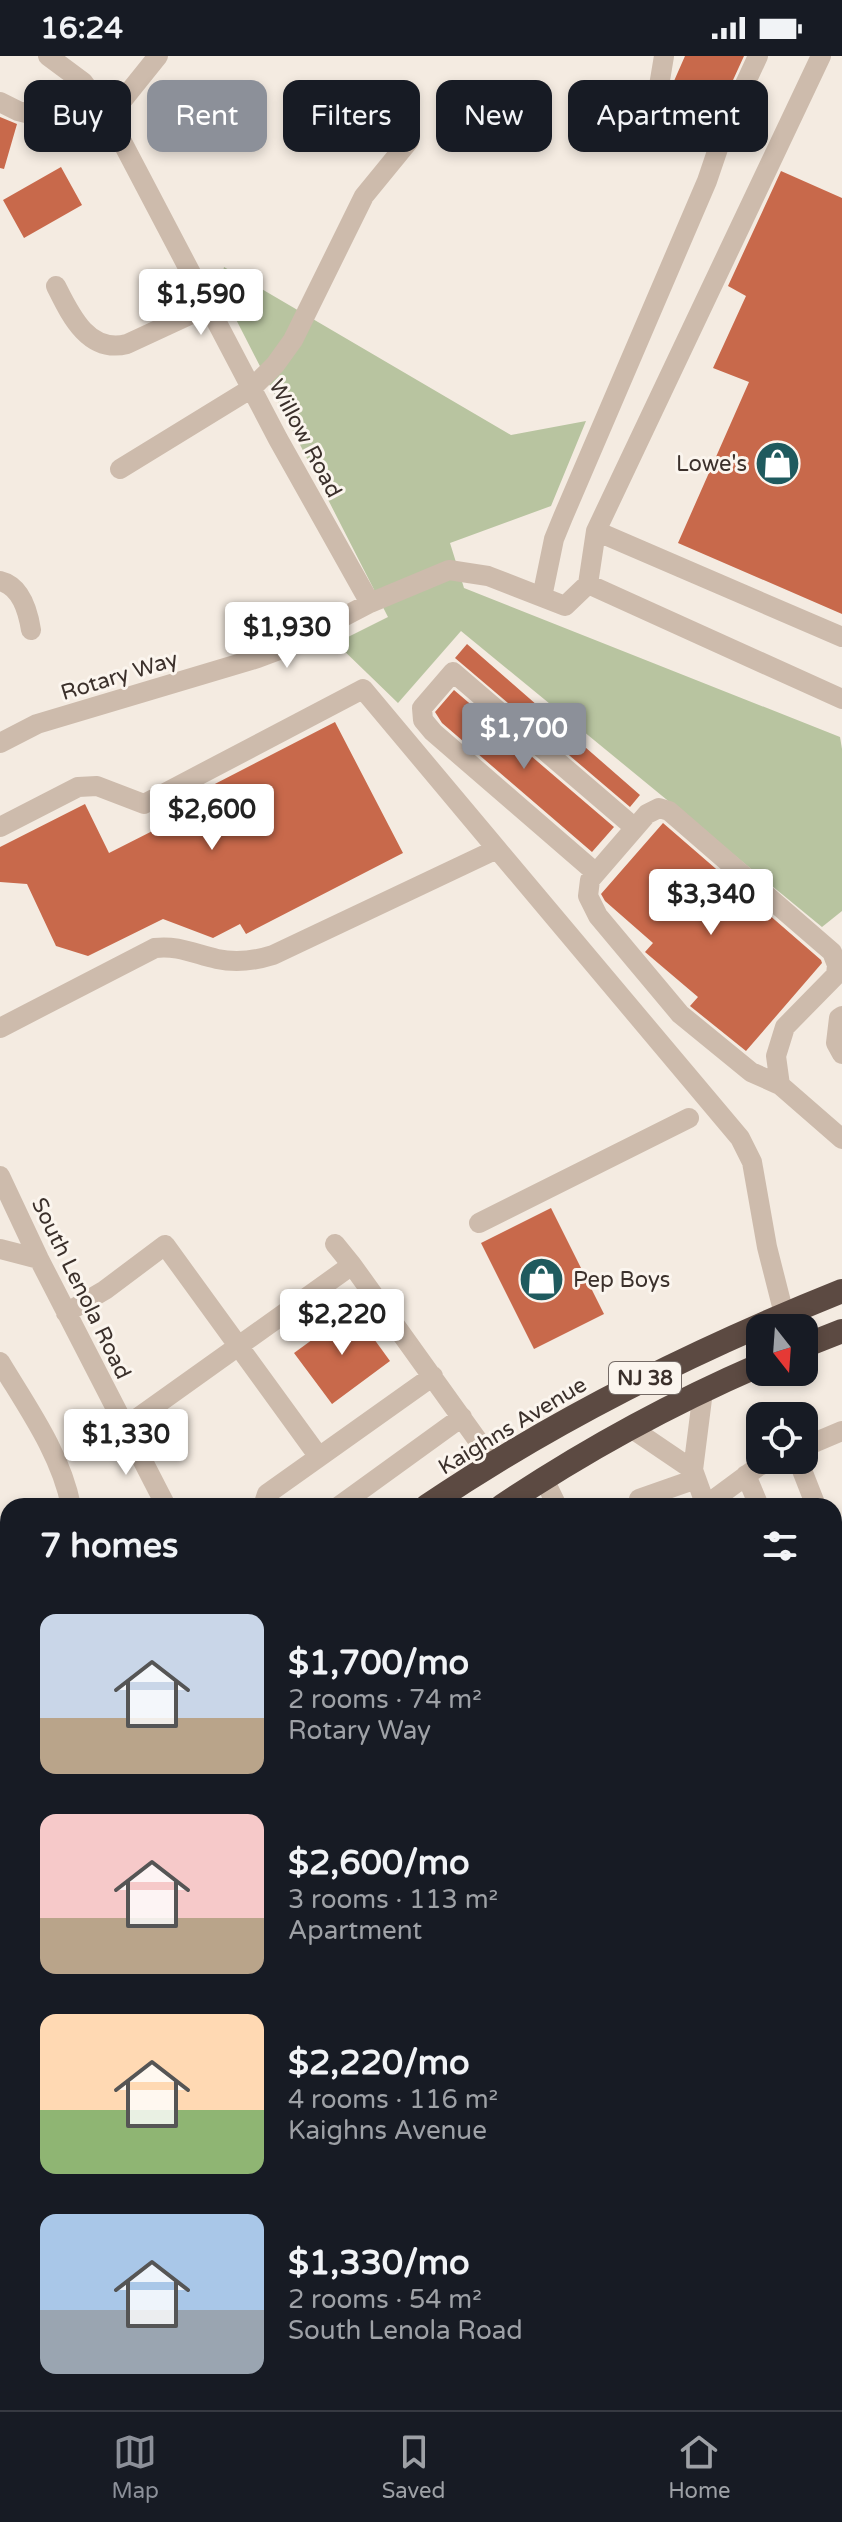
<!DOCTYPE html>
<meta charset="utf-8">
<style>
:root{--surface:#171b24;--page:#242831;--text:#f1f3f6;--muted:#9ea1a6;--line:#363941;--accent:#8c9099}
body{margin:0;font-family:"Varela Round",sans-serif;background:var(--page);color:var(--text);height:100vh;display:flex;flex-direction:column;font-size:30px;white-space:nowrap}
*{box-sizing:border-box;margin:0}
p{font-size:26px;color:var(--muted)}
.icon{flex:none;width:44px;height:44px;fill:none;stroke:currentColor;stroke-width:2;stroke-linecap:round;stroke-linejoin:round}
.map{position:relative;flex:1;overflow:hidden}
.side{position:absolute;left:0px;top:1442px;width:842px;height:912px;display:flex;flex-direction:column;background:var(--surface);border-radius:24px 24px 0 0;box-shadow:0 4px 12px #0003}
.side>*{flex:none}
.top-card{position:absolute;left:24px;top:24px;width:794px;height:72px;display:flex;gap:16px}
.needle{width:52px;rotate:163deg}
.buttons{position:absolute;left:746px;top:1258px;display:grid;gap:16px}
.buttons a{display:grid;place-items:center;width:72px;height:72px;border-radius:16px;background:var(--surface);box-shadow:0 4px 12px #0003;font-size:40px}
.price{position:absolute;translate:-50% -68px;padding:0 18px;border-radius:8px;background:#fff;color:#222;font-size:26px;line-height:52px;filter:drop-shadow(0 2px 4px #0008)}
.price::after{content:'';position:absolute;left:50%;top:48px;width:24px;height:18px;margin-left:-12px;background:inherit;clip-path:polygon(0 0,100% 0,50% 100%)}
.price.on{background:var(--accent);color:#fff}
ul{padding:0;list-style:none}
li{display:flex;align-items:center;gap:24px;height:200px;padding:0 40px}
li span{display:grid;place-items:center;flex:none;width:224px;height:160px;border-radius:16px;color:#555}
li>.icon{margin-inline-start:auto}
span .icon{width:96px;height:96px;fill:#fffc;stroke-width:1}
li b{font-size:34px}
h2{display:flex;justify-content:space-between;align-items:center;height:96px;padding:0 40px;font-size:34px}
.pill{padding:0 28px;border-radius:16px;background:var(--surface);box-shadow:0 4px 12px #0003;font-size:28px;line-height:72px}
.pill.on{background:var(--accent);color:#fff}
.status{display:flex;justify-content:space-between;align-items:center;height:56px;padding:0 40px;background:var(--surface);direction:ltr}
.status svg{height:22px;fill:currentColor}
.tabs{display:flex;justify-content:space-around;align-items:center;height:112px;border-top:2px solid var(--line);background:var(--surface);font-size:22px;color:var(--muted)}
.tabs a{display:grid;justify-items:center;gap:4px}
.tabs .on{color:var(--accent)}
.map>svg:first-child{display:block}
.green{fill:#b8c4a0}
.building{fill:#c8694b}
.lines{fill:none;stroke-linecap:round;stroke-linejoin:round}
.minor{stroke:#cdbbac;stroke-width:20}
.highway{stroke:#5c4a42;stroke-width:24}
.labels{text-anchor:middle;stroke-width:6;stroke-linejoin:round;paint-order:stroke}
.shield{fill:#fbf5ee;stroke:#756b66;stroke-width:2}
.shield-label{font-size:20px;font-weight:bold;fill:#3b302b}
.street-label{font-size:22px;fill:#3b302b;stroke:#fbf5ee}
.poi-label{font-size:22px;fill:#3b302b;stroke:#fbf5ee;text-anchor:end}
</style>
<div class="status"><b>16:24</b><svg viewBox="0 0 49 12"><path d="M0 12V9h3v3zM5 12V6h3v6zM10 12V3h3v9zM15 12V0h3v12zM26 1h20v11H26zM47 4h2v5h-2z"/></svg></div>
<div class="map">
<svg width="842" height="2354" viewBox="0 0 842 2354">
<rect width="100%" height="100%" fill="#f4ebe1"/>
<path class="green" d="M 224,211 L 511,379 L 586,365 L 551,450 L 450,487 L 464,532 L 840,681 L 842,693 L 842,855 L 822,871 L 461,575 L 398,647 L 336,587 L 388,561 L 220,232 Z"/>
<path class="building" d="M 685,0 L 744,0 L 723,46 L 674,25 Z
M 0,61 L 17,68 L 4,113 L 0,112 Z
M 61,111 L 82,149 L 24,182 L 3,144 Z
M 781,115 L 842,142 L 842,558 L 678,487 L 749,326 L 713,312 L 746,240 L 728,230 Z
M 467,588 L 640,739 L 630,751 L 455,602 Z
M 454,634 L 614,771 L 592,796 L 442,667 L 435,656 Z
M 335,666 L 403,797 L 246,878 L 240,868 L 213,882 L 163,863 L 88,900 L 56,890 L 27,828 L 0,826 L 0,791 L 85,748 L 109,797 L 184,759 L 178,747 Z
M 663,767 L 821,904 L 822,907 L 746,995 L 690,950 L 698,941 L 645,896 L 653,887 L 605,845 L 601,838 Z
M 551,1152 L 604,1258 L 534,1293 L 481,1187 Z
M 353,1254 L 390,1305 L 332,1348 L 294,1297 Z"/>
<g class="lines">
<path class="minor" d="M 48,0 L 83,26 L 109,61 L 278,383 L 370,547
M 664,0 L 659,30 L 675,47 L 726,69
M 0,46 L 18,55 L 30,58 L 86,30
M 109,61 L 158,0
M 56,230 C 70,258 88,298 127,288 L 209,250
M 120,413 L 252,332 L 275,309 L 293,284 L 364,140 L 409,85
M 596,475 L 842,581
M 0,525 C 21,530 28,555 31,574
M 588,528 L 596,475 L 821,0
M 542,541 L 554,483 L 563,461 L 707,125 L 726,69 L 758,0
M 0,687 L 37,668 L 258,602 L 282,593 L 370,547 L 449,514 L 488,520 L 565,550 L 588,528 L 842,643
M 0,771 L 78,731 L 97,730 L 144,748 L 363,633 L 497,793
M 596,817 L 433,676 L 423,664 L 422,652 L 453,616 L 635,772
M 842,960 L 839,962 L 836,987 L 842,998
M 0,972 L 155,892 C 177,889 195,898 217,903 C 236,907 254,905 273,899 L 497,793 L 740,1082 L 752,1106 L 767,1191 L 784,1258
M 780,1029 L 776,1000 L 785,971 L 836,919 L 837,909 L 832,896 L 669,755 L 659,752 L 647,758 L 590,824 L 588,840 L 598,860 L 680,958 L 751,1016 L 780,1029 L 842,1083
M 0,1120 L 39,1203 L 166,1450
M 479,1167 L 689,1062
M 335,1188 L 352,1209
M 0,1193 L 39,1203
M 66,1257 L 105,1234 L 165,1189 L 319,1401
M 0,1306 C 27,1351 61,1398 71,1450
M 703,1335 L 693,1414 L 706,1450
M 125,1371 L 352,1209 L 494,1407
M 631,1372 L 693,1414
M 804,1391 L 842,1375
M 798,1404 L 816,1450
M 746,1419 L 759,1450
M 544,1423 L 557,1450
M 639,1443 L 696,1423
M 263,1450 L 267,1438 L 433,1320
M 339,1450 L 462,1361
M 705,1450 L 759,1410 L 773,1404
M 834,1496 L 842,1517
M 0,1610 L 8,1593
M 834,1646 L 842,1650
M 0,2114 L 8,2106
M 835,2295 L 842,2278
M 605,2346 L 606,2354
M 244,2354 L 251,2346
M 703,2354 L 710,2346
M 776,2354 L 784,2346"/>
<path class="highway" d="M 804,1290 L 842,1275
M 427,1450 C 557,1362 697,1293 842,1235
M 502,1450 C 584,1395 670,1348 760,1309
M 0,1858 L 8,1850
M 0,1925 L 8,1916"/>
</g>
<defs>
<symbol id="shop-disc" viewBox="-11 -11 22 22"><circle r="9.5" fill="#1f5a5e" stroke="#fbf5ee"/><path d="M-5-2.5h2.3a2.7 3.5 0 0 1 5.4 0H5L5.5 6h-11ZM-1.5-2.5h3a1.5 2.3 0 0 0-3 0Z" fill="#fff"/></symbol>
</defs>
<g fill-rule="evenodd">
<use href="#shop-disc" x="752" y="382" width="51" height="51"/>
<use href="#shop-disc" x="516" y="1198" width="51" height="51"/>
</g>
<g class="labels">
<rect class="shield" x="609" y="1306" width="72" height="32" rx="6"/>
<g class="shield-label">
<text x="645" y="1329">NJ 38</text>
</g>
<g class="street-label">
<text transform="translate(306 382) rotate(62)" y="8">Willow Road</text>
<text transform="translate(119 619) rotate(-17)" y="8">Rotary Way</text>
<text transform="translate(82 1232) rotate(64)" y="8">South Lenola Road</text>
<text transform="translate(512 1369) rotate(-31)" y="8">Kaighns Avenue</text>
</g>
<g class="poi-label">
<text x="747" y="415">Lowe's</text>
<text x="573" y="1231" text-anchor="start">Pep Boys</text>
</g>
</g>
</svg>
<div class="buttons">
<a><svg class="needle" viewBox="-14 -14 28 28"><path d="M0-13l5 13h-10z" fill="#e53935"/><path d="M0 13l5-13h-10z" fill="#9ea1a6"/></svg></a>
<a><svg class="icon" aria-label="locate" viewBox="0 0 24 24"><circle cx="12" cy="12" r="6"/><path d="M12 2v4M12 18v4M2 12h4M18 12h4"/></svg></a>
</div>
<b class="price" style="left:201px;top:281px">$1,590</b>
<b class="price" style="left:287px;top:614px">$1,930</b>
<b class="price on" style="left:524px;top:715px">$1,700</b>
<b class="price" style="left:212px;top:796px">$2,600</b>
<b class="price" style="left:711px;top:881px">$3,340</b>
<b class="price" style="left:342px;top:1301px">$2,220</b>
<b class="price" style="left:126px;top:1421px">$1,330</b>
<div class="top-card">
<a class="pill">Buy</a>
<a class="pill on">Rent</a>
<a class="pill">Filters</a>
<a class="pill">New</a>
<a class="pill">Apartment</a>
</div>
<section class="side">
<h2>7 homes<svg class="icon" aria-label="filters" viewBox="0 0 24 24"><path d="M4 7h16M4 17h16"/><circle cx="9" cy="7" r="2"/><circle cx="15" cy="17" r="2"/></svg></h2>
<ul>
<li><span style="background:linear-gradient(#c9d6e8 65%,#b9a48a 0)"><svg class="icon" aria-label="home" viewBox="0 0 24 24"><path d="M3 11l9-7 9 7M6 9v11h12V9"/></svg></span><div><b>$1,700/mo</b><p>2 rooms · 74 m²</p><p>Rotary Way</p></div></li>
<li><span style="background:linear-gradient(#f6c9c9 65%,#b9a48a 0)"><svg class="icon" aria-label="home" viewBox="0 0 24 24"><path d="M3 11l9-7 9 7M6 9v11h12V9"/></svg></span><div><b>$2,600/mo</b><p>3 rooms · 113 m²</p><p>Apartment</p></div></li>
<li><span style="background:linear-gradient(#ffd9b3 60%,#8fb573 0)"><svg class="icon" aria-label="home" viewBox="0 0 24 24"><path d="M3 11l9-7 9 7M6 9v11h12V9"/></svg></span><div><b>$2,220/mo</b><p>4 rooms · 116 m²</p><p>Kaighns Avenue</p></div></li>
<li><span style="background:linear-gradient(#a9c7e8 60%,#9aa5b1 0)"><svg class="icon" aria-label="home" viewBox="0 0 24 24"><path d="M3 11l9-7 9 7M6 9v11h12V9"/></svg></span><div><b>$1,330/mo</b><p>2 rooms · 54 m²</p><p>South Lenola Road</p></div></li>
</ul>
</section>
</div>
<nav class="tabs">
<a class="on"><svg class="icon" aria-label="map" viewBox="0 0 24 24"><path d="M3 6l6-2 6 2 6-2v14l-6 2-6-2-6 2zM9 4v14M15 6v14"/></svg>Map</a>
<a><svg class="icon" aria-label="saved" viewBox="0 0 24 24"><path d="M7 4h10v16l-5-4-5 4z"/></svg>Saved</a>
<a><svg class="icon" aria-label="home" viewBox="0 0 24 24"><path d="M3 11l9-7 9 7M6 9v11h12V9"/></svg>Home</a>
</nav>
